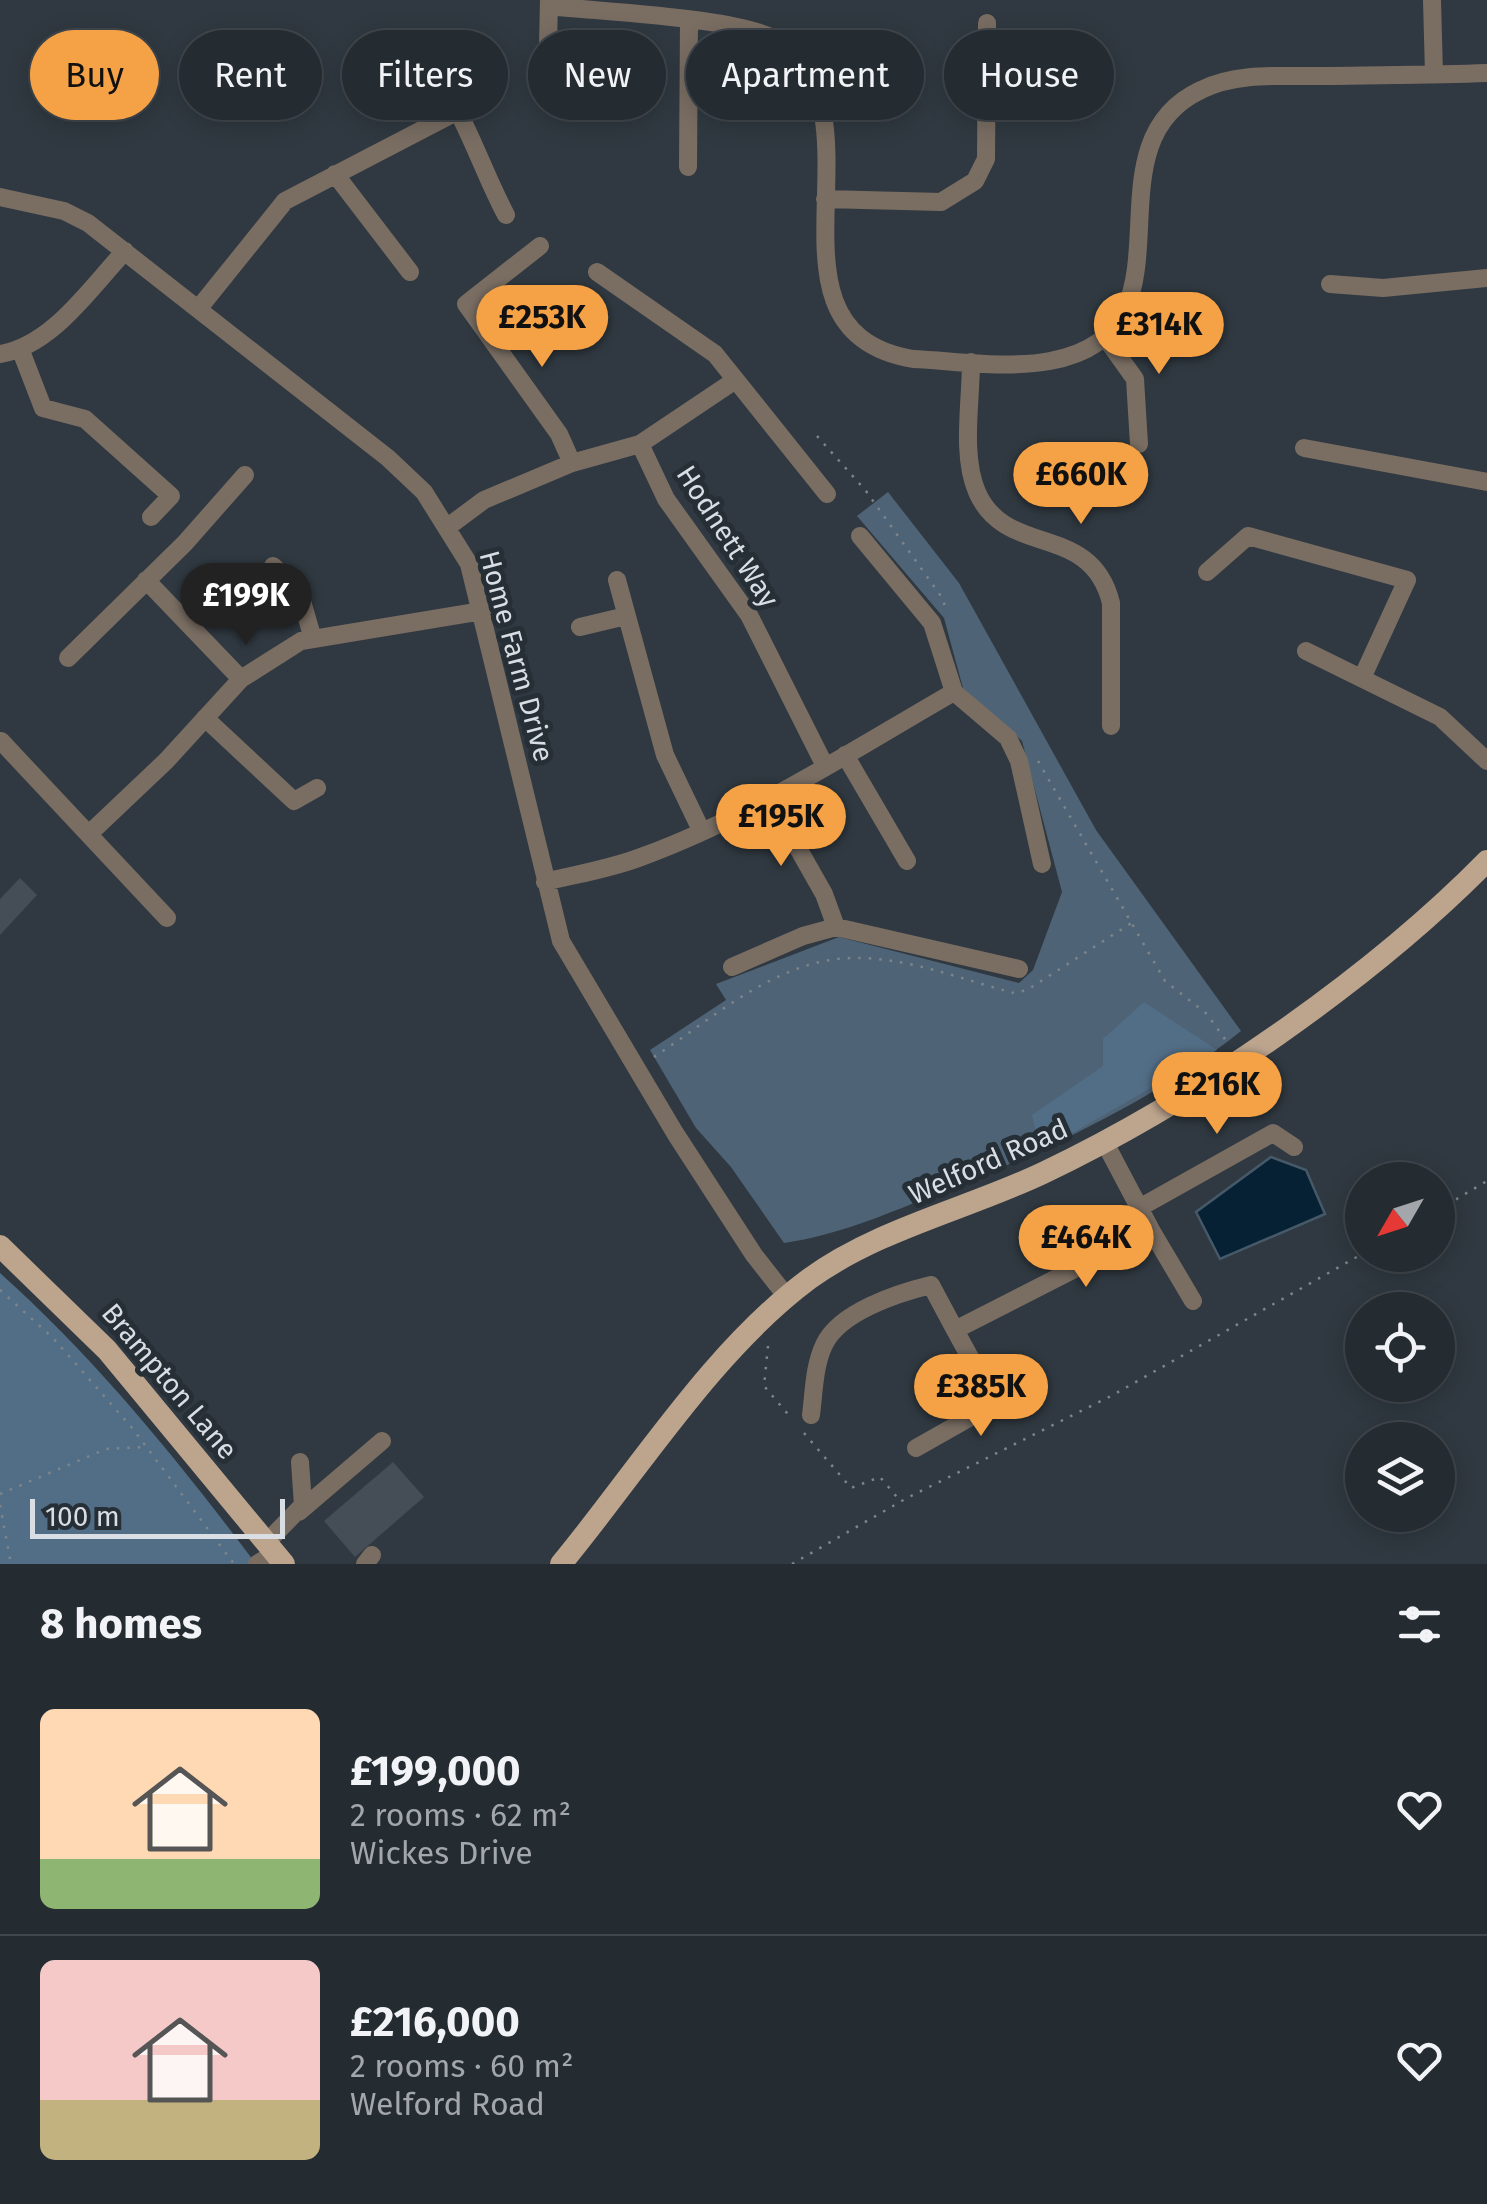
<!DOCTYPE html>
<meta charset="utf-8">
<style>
:root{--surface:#242b31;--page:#2c3339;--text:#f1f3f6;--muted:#a3a7ab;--line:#41474d;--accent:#f5a246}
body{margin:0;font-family:"Fira Sans",sans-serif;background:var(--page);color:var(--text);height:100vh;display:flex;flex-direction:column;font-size:38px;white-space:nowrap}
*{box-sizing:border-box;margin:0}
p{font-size:32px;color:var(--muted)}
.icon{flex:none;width:55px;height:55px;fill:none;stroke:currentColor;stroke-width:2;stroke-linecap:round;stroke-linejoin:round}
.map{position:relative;height:1564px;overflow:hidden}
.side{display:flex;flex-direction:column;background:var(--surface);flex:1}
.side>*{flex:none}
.hud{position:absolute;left:30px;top:30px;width:1428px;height:90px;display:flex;gap:20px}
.needle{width:65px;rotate:231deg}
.buttons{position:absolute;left:1345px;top:1162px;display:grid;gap:20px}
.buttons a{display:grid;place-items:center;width:110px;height:110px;border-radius:50%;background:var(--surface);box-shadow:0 5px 25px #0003,0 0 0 2px var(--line);font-size:50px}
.scale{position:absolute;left:30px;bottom:25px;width:255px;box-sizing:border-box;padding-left:10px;border:5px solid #d8dee3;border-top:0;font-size:28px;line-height:35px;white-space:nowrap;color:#d8dee3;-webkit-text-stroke:8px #262f36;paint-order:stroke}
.price{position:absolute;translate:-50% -85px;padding:0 22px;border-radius:35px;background:var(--accent);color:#111;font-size:32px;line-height:65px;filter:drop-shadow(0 2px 5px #0008)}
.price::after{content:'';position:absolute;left:50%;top:60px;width:30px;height:22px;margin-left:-15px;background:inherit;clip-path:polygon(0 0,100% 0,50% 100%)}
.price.selected{background:#222;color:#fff}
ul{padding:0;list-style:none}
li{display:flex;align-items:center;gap:30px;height:250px;padding:0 40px}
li+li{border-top:2px solid var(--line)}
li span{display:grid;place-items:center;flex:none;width:280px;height:200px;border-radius:15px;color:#555}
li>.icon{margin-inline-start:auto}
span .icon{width:120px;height:120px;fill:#fffc;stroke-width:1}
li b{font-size:42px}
h2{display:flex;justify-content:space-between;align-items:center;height:120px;padding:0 40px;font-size:42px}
.pill{padding:0 35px;border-radius:45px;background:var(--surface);box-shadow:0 5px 25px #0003,0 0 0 2px var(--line);font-size:35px;line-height:90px}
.pill.selected{background:var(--accent);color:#111}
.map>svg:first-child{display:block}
.green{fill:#4e6376}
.forest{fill:#526e86}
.water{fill:#062034;stroke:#455968;stroke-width:2.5}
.building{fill:#454e57}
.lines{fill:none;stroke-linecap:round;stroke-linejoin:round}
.path{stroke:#7d858b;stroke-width:2.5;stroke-dasharray:2.5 8;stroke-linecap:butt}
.minor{stroke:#7a6e63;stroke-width:18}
.major{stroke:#bca48d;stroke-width:22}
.labels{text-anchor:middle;stroke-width:10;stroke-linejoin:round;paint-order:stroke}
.street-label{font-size:28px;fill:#d8dee3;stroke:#262f36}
</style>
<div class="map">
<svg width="1487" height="1564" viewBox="0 0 1487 1564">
<rect width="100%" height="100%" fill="#303941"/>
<path class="green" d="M 888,492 L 959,583 L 1096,830 L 1241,1031 C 1152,1102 1043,1152 937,1194 C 886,1214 839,1235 784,1243 L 731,1167 L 696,1128 L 650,1050 L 726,1000 L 716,984 L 839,937 L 1019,983 L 1033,970 L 1062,892 L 1022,741 L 963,688 L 944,618 L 857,516 Z"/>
<path class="forest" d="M 1144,1002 L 1217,1050 L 1041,1151 L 1032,1115 L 1103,1066 L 1103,1039 Z
M 0,1273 C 97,1360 178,1460 256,1564 L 0,1564 Z"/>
<path class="water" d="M 1271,1157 L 1306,1170 L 1325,1214 L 1220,1259 L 1196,1212 Z"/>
<path class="building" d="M 20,878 L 37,895 L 0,935 L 0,899 Z
M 393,1462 L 424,1497 L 355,1557 L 324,1521 Z"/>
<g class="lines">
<path class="path" d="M 817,436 L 866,491 L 943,599 L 946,611
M 1038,761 L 1165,981 L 1207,1014 L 1227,1042
M 654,1057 C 715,1017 779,957 857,958 C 909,958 964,980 1014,993 L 1027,990 L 1133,922
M 1438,1210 L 1487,1181
M 0,1290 L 53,1338 L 133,1429 L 234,1564
M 768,1346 L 764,1386 L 792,1419
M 804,1433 L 851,1488 L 880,1477 L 901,1502
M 0,1494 L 106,1449 L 143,1447
M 0,1505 L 11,1564
M 792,1564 L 907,1498 L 1111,1396 L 1362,1254"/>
<path class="minor" d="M 1432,0 L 1434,74
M 549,6 C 600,12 746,17 782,43 C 888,120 748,331 913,359 C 957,361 1007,369 1050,361 C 1207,332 1079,147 1201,90 C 1239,71 1286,77 1328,76 C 1381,75 1434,75 1487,73
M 438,79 C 468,121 482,170 506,215
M 547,91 L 549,0
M 688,167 L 689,21
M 335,174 L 410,272
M 0,197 L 64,211 L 88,223 L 388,458 L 424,492 L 469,564 L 561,941 L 675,1133 L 754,1255 L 787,1297
M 825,199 L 941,202 L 975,181 L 986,159 L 987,23
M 540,246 L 466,304 L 559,434 L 572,463
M 597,272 L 715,354 L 827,494
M 1330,284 L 1383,288 L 1487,278
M 199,308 L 285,201 L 460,110
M 1105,337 L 1135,379 L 1139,444
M 21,351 L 43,408 L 85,419 L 171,496 L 151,517
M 0,354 C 52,346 90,288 125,251
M 971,362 C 971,402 961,455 977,492 C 1006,559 1091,521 1111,603 L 1111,726
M 640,444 L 666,499 L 749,615 L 825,766
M 1304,448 L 1487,482
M 449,526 L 484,500 L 572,463 L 640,444 L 734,381
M 860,536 L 932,623 L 954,692 L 1008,738 L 1019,761 L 1042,864
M 273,566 L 299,591 L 313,639
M 1207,572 L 1248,536 L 1407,580 L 1362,678
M 146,580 L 241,679
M 617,580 L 665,755 L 701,830
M 580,627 L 626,616
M 1306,651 L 1440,717 L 1487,761
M 68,658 L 185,543 L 245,475
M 205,718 L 294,801 L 317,788
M 1,741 L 167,918
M 845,755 L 907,861
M 769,797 L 824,894 L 836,927
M 89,834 L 166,761 L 241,679 L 301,641 L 482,611
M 545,882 C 577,874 610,869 641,857 C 751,817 853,750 954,692
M 732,967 L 803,936 L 836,927 L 1019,969
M 1139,1208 L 1273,1133 L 1294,1147
M 1151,1230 L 1193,1301
M 955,1330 L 995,1403
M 811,1415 C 814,1392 814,1366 824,1345 C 839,1312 898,1293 931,1285 L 955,1330 L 1151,1230 L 1104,1141
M 916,1448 L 1022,1388
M 299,1512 L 382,1441
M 267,1542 L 303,1505 L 300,1462
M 257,1564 L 275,1553
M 365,1564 L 372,1555"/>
<path class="major" d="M 0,1246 L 107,1350 L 284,1564
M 561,1564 C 638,1471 712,1351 809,1279 C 878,1229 967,1209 1043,1173 C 1193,1102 1371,979 1487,861"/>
</g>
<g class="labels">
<g class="street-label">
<text transform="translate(728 536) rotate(57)" y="10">Hodnett Way</text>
<text transform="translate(517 656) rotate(75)" y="10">Home Farm Drive</text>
<text transform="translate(988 1161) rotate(-24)" y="10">Welford Road</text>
<text transform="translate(170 1381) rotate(50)" y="10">Brampton Lane</text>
</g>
</g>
</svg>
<div class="buttons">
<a><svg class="needle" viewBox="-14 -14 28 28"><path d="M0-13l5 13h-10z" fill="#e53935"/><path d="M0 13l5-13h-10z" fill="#a3a7ab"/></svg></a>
<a><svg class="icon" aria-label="locate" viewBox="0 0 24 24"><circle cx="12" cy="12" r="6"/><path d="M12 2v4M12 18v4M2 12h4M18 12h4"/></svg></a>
<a><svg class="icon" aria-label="layers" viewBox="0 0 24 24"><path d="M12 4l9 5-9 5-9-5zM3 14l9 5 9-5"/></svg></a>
</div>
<div class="scale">100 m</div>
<b class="price" style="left:542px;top:370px">£253K</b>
<b class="price" style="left:1159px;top:377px">£314K</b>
<b class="price" style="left:1081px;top:527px">£660K</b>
<b class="price selected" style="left:246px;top:648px">£199K</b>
<b class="price" style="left:781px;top:869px">£195K</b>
<b class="price" style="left:1217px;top:1137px">£216K</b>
<b class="price" style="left:1086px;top:1290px">£464K</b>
<b class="price" style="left:981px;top:1439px">£385K</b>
<div class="hud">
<a class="pill selected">Buy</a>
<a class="pill">Rent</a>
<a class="pill">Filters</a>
<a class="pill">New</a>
<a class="pill">Apartment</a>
<a class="pill">House</a>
</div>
</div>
<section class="side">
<h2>8 homes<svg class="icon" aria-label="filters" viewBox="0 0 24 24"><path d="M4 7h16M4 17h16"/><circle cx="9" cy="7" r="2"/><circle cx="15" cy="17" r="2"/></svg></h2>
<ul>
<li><span style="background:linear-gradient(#ffd9b3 75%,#8fb573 0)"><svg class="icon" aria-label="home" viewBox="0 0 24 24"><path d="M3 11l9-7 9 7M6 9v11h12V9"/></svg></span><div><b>£199,000</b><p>2 rooms · 62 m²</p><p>Wickes Drive</p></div><svg class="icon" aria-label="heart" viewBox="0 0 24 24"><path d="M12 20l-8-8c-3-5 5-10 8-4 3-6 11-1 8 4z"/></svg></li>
<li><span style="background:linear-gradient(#f6c9c9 70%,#c2b280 0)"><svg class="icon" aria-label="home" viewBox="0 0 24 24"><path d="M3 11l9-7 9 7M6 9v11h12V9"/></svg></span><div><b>£216,000</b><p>2 rooms · 60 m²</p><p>Welford Road</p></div><svg class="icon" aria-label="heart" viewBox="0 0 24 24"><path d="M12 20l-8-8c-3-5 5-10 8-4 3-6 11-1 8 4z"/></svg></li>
</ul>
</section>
